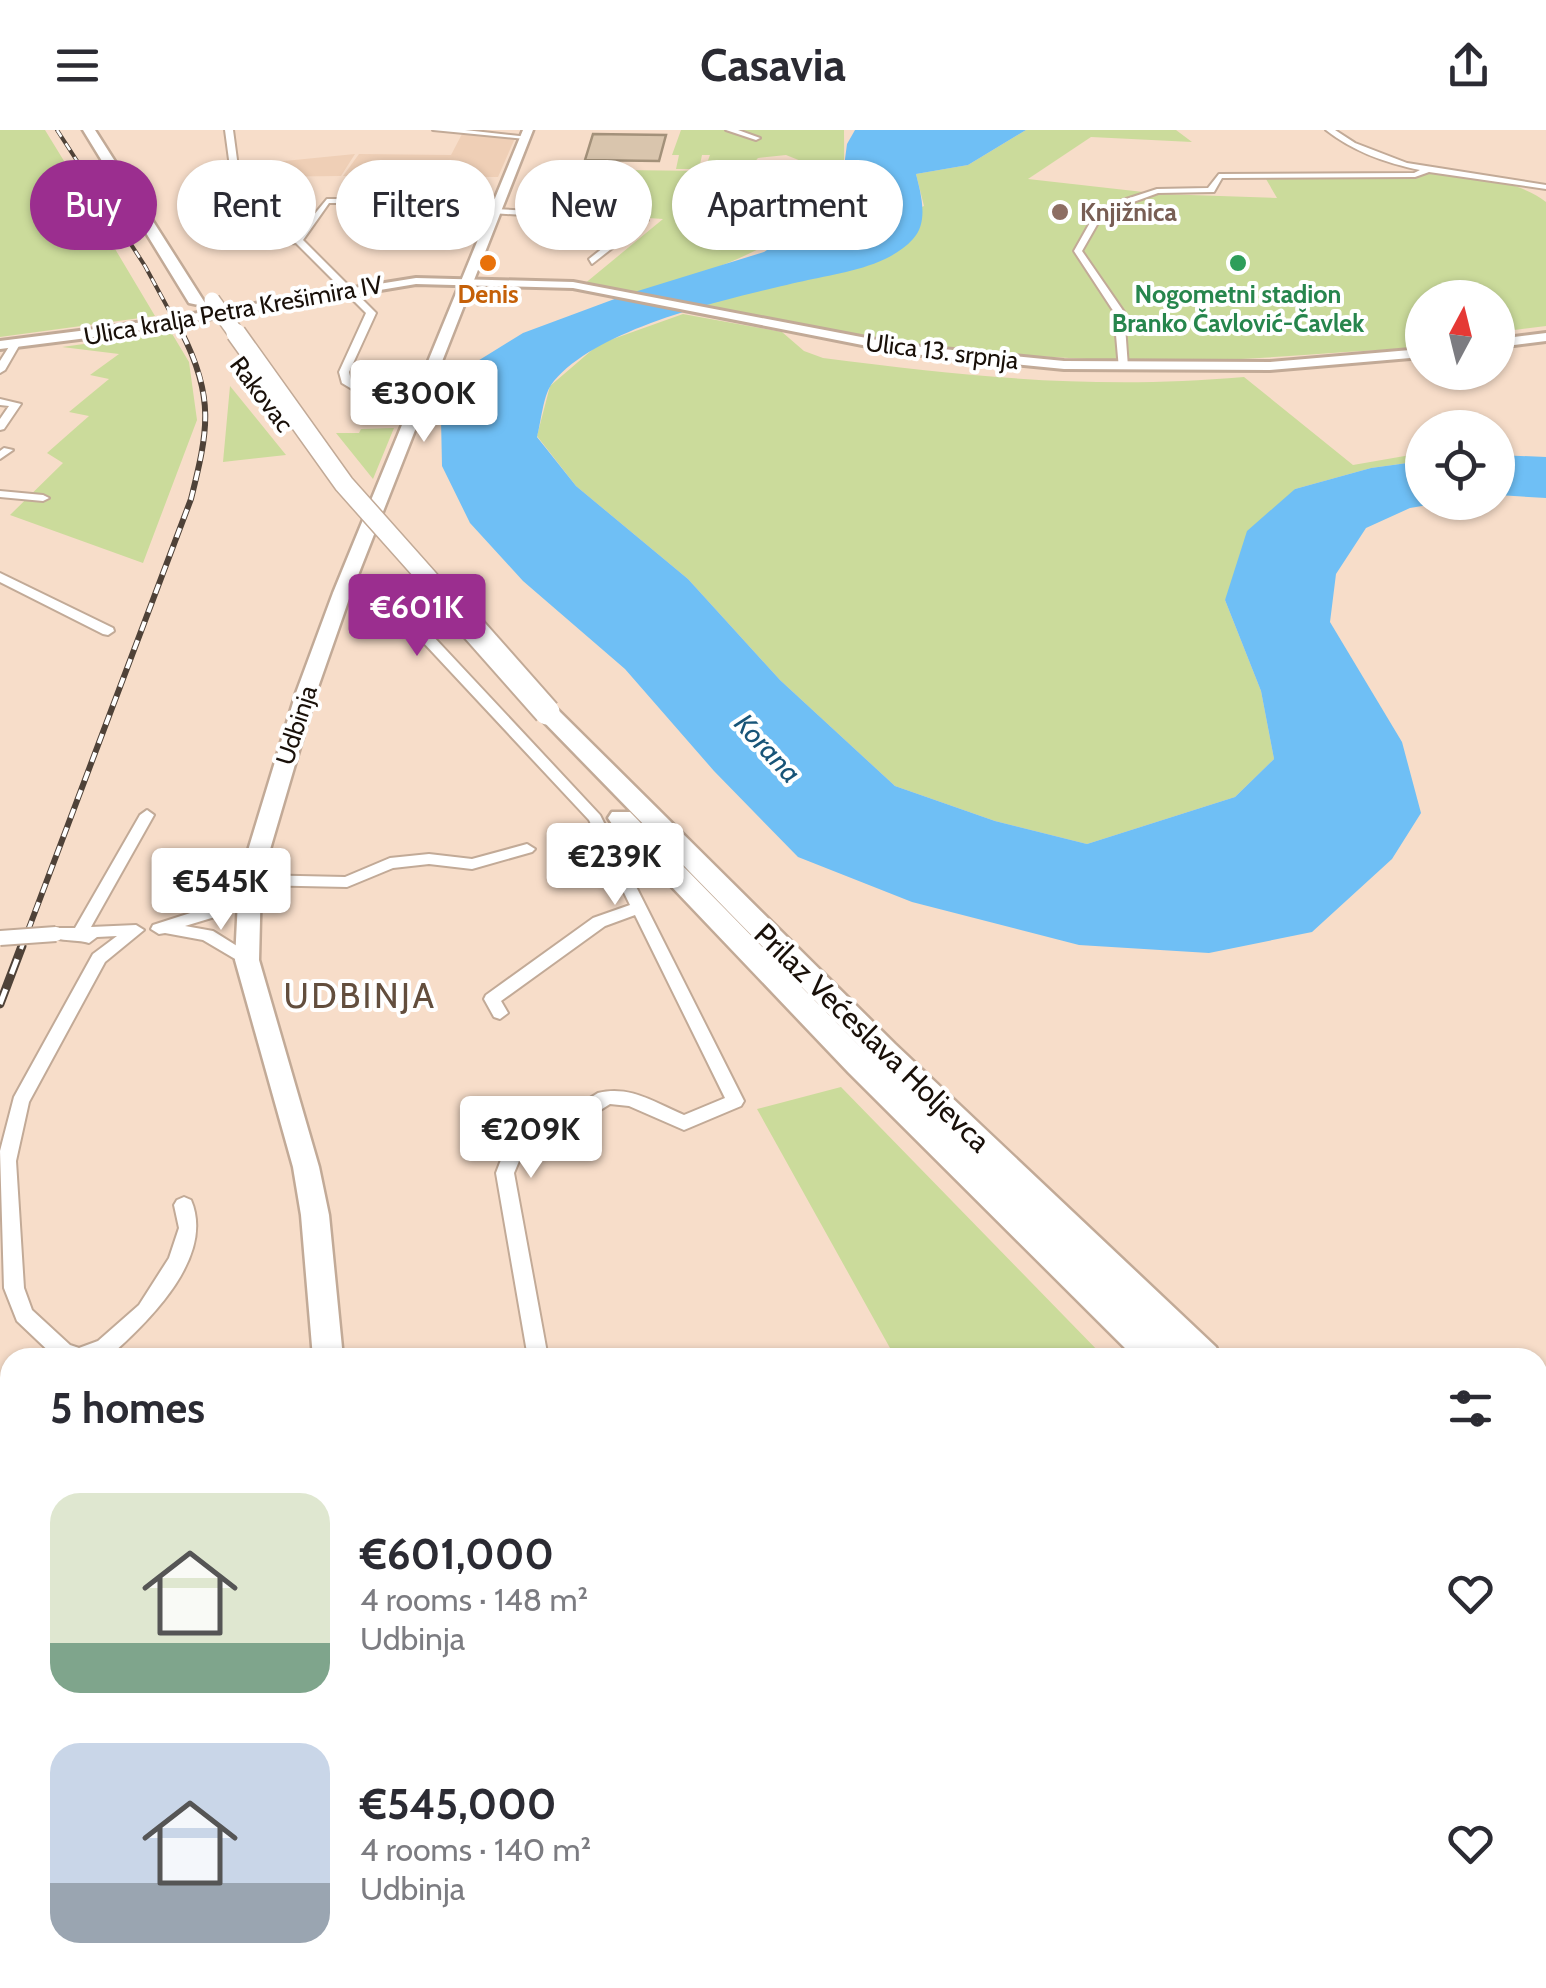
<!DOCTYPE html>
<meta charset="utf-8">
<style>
:root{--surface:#fff;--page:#f2f2f3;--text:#2b2b33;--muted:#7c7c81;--accent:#9b2e8f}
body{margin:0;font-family:Cabin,sans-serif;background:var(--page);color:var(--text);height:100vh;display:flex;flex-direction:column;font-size:38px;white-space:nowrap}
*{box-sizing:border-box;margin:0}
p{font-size:32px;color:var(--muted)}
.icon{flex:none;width:55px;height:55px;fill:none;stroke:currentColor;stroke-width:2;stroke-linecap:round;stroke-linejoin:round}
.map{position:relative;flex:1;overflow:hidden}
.panel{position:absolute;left:0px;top:1218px;width:1548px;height:642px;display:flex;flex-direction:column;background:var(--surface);border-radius:30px 30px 0 0;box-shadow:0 2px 8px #0004}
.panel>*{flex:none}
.top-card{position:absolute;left:30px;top:30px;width:1000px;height:90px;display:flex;gap:20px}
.needle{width:65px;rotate:7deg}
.buttons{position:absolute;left:1405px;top:150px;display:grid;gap:20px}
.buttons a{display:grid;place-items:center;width:110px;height:110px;border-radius:50%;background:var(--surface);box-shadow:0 2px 8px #0004;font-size:50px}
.price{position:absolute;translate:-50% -85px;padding:0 22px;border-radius:10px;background:#fff;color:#222;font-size:32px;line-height:65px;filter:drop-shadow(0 2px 5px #0008)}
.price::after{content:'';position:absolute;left:50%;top:60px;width:30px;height:22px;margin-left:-15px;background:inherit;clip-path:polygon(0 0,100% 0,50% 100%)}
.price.current{background:var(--accent);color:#fff}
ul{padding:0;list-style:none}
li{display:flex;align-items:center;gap:30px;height:250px;padding:0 50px}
li span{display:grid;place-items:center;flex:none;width:280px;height:200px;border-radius:30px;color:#555}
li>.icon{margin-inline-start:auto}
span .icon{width:120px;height:120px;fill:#fffc;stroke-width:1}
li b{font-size:42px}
h2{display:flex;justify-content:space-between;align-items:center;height:120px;padding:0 50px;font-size:42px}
.chip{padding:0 35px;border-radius:45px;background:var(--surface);box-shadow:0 2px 8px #0004;font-size:35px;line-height:90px}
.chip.current{background:var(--accent);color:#fff}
header{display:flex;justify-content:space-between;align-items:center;height:130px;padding:0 50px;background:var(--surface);font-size:45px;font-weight:700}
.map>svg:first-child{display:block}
.built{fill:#efcfb6}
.green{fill:#cbdb9b;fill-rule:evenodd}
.water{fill:#6fbff5}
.building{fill:#d9c5ad;stroke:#a3917a;stroke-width:2.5}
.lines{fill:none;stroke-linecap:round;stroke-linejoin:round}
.minor-casing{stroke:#c2aa97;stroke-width:4}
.tertiary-casing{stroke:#c2aa97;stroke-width:6}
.secondary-casing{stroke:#c2aa97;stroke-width:5}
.trunk-casing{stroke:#c2aa97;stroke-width:5}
.minor{fill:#fff;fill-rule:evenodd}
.tertiary{fill:#fff;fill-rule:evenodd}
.secondary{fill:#fff;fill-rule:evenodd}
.trunk{fill:#fff;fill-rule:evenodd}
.rail-far2-casing{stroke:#4f4238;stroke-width:4}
.rail-far1-casing{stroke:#4f4238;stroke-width:6}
.rail-casing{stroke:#4f4238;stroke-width:9}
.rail-far2{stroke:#fff;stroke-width:2.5;stroke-dasharray:8;stroke-linecap:butt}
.rail-far1{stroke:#fff;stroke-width:4;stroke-dasharray:10;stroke-linecap:butt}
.rail{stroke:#fff;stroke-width:5;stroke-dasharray:16;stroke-linecap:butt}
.minor-bridge-casing{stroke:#c2aa97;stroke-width:18;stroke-linecap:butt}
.trunk-bridge-far2-casing{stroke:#c2aa97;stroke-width:18;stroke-linecap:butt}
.trunk-bridge-far1-casing{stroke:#c2aa97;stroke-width:22;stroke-linecap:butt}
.trunk-bridge-casing{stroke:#c2aa97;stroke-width:29;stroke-linecap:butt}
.minor-bridge{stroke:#fff;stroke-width:14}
.trunk-bridge-far2{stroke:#fff;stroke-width:15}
.trunk-bridge-far1{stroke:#fff;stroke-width:19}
.trunk-bridge{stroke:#fff;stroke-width:25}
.education-dot{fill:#8d6e63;stroke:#fff;stroke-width:4}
.food-dot{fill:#e8710a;stroke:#fff;stroke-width:4}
.leisure-dot{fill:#2e9e5b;stroke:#fff;stroke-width:4}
.labels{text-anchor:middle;stroke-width:8;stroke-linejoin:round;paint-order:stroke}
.far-education-label{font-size:25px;font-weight:bold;fill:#785e54;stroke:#fff;text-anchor:start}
.far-food-label{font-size:25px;font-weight:bold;fill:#c56008;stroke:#fff}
.far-leisure-label{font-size:25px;font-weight:bold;fill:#27864d;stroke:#fff}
.far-street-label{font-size:25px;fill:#191009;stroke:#fff}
.far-water-label{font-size:28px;font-style:italic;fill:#175478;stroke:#fff}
.street-label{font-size:30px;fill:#191009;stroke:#fff}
.quarter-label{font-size:35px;letter-spacing:2.5px;fill:#634e3d;stroke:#fff}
</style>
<header><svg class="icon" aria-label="menu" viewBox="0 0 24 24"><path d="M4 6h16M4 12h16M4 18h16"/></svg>Casavia<svg class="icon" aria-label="share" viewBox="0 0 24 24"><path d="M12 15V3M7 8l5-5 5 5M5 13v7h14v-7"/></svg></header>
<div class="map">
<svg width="1546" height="1858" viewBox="0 0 1546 1858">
<rect width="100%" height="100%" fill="#f7ddc9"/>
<path class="built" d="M 462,4 L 515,8 L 498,47 L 343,46 L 359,24 L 451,25 Z
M 355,24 L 341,46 L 247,47 L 245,35 Z"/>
<path class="green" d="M 0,0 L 45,0 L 91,75 L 54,71 L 79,77 L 88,95 L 54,117 L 99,92 L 155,186 L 0,207 Z
M 681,0 L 844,0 C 844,19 846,52 836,68 C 813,103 671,161 629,163 C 615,164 597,157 583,155 L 663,89 L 604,85 L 616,71 L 554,66 L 565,43 L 592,48 L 621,40 L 704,41 L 710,25 L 702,25 L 699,39 L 676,39 L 679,25 L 672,25 ZM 786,25 L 806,33 L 768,79 L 734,82 L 722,78 L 719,73 L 758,28 Z
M 1026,0 L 1176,0 L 1192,12 L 1091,7 L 1028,49 L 1161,64 L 1277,68 L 1266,49 C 1337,48 1492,28 1546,72 L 1546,196 L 1498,202 L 1498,168 L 1422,168 L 1422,218 C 1334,221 1246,232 1158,231 C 1003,230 850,208 700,178 L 924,76 L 916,44 L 968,35 Z
M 683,184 L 782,202 L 804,221 L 823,228 C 971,247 1095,260 1244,247 L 1353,335 L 1422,323 L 1422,331 L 1371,338 L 1295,359 L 1225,470 L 1261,561 L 1274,629 L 1235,667 L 1087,714 L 995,691 L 895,656 L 780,550 L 688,449 L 576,356 L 537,306 L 550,256 L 599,214 Z
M 171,202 L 189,232 L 197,290 L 143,433 L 10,385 L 63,333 L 47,323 L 89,286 L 69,282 L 109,249 L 90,245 L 119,224 L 62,217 Z
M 230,256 L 286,325 L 223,332 Z
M 394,298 L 373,349 L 336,303 L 359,303 L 361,299 Z
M 841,957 L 1104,1227 L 895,1227 L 757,979 Z
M 1538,1814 L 1546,1858 L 1154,1858 L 1152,1850 L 1538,1850 Z"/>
<path class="water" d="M 855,0 L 1026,0 L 968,35 L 916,44 C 921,64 929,92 913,109 C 889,136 842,143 808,150 C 739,166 594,196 551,255 C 543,267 541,292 537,307 L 576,356 L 688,449 L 780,550 L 895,656 L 995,691 L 1087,714 L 1235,667 L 1274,629 L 1261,561 L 1225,470 L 1247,401 L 1295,359 L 1371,338 L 1422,331 L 1422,372 L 1440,373 L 1410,378 L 1366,398 L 1336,444 L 1330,492 L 1402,612 L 1421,683 L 1392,729 L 1312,802 L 1209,823 L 1079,815 L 912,772 L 798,727 L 714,641 L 625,539 L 523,451 L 470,393 L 442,336 L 441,289 L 468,237 L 523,203 L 628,164 L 764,122 L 823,83 L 840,67 L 847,14 Z
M 1498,325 L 1546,327 L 1546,368 L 1498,365 Z"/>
<path class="building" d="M 593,4 L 666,5 L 659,31 L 585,30 Z"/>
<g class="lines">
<defs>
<path id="minor" d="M 225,0 L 233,0 L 240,52 L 274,109 L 295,108 L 327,69 L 500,69 L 497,73 L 329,73 L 303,110 L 376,183 L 349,242 L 351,250 L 359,256 L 422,258 L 426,259 L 426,263 L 357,262 L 342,253 L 339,242 L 366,183 L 296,113 L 268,114 L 232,52 Z
M 433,0 L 465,0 L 529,7 L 525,9 Z
M 726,0 L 738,0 L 760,8 L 756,10 Z
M 1326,0 L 1335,0 L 1355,13 L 1407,33 L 1546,55 L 1546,59 L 1429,42 L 1415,47 L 1222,48 L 1214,62 L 1158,63 L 1117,78 L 1102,86 L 1082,121 L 1124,182 L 1128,237 L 1119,239 L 1114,182 L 1074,121 L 1096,82 L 1111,74 L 1157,59 L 1208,58 L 1219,44 L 1414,43 L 1420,40 C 1386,33 1354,22 1326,0 Z
M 494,79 L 644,87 L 648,90 L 592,134 L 589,129 L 636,92 L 491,83 Z
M 12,212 L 20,214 L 5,240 L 0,243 L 0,231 Z
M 0,269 L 21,274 L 4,299 L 0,300 L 0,289 L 9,276 L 0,275 Z
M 4,318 L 13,320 L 0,329 L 0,321 Z
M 0,361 L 43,365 L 49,368 L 43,371 L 0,367 Z
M 0,443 L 113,498 L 114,501 L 108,505 L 103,504 L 0,452 Z
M 342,459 L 396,474 L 417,489 L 600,685 L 744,971 L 741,976 L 684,1000 L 629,976 L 610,974 L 519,1031 L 514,1043 L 548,1228 L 528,1228 L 496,1043 L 504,1022 L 598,963 C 631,955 655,973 684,985 L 725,968 L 635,785 L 605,796 L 501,871 L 508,883 L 500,889 L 494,887 L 484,869 L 486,865 L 593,788 L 630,775 L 589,690 L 407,495 L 388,480 L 338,466 L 338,460 Z
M 147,680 L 154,685 L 91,797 L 136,795 L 144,800 L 105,832 L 29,972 L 16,1031 L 24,1158 L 32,1180 L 70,1215 L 79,1218 L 98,1211 L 139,1175 L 169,1128 L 179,1098 L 174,1075 L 177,1070 L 184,1067 L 191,1070 C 215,1126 151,1189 112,1224 L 104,1228 L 56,1228 L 17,1191 L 4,1158 L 0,1021 L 14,967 L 93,824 L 117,806 L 97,807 L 89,813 C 76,809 55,812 48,804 L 56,798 L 75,798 L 140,685 Z
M 527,714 L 535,719 L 532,722 L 472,739 L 429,734 L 393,738 L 347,757 L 254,755 L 218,786 L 185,796 L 213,801 L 253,826 L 255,830 L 247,836 L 203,810 L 165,803 L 159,804 L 151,799 L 153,795 L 206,778 L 250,745 L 345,747 L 390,728 L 429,724 L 472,729 Z"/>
<path id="tertiary" d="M 416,148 L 573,152 L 903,215 L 1064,231 L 1270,232 L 1422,219 L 1422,227 L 1270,240 L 1064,239 L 903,223 L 573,158 L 416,154 L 111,205 L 0,219 L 0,211 L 111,197 Z
M 1546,203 L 1546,211 L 1498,217 L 1498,209 Z"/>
<path id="secondary" d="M 523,0 L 533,0 L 351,463 L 316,563 L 261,750 L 259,830 L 319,1037 L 329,1085 L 343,1228 L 313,1228 L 301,1085 L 293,1037 L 235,830 L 239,750 L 296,563 L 333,463 Z
M 257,1850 L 297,1850 L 297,1858 L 257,1858 Z"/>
<path id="trunk" d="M 83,0 L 95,0 L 205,173 L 203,176 L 189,173 Z
M 547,575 L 555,577 L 895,914 L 1216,1217 L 1221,1228 L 1175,1224 L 1177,1228 L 1135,1228 L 849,943 L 612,694 L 608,688 L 612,682 L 630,682 L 872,929 L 539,587 L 539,577 Z
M 1538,1514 L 1546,1518 L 1546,1564 L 1538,1560 Z
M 1538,1563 L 1546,1566 L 1546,1612 L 1538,1609 Z
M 1538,1628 L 1546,1632 L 1546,1687 L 1538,1683 Z"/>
</defs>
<use href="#minor" class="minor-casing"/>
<use href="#tertiary" class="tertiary-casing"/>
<use href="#secondary" class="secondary-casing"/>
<use href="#trunk" class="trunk-casing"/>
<use href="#minor" class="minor"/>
<use href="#tertiary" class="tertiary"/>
<use href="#secondary" class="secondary"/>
<use href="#trunk" class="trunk"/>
<defs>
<path id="rail-far2" d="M 57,0 L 145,136 L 183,206"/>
<path id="rail-far1" d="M 21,819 L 191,369 C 208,301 215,268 182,203"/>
<path id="rail" d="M 0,874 L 22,816"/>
</defs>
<use href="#rail-far2" class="rail-far2-casing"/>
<use href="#rail-far1" class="rail-far1-casing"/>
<use href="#rail" class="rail-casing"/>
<use href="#rail-far2" class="rail-far2"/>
<use href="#rail-far1" class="rail-far1"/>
<use href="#rail" class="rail"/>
<defs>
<path id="minor-bridge" d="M 0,808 L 56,804"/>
<path id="trunk-bridge-far2" d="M 212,170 L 238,206"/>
<path id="trunk-bridge-far1" d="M 236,203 L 344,354 L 449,472"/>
<path id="trunk-bridge" d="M 447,469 L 547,582"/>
</defs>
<use href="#minor-bridge" class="minor-bridge-casing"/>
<use href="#trunk-bridge-far2" class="trunk-bridge-far2-casing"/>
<use href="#trunk-bridge-far1" class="trunk-bridge-far1-casing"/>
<use href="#trunk-bridge" class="trunk-bridge-casing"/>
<use href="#minor-bridge" class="minor-bridge"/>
<use href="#trunk-bridge-far2" class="trunk-bridge-far2"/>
<use href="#trunk-bridge-far1" class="trunk-bridge-far1"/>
<use href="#trunk-bridge" class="trunk-bridge"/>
</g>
<circle class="education-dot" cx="1060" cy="82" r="10"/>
<circle class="food-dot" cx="488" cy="133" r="10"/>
<circle class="leisure-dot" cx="1238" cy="133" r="10"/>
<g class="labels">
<g class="far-education-label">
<text x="1080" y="91">Knjižnica</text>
</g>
<g class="far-food-label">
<text x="488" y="173">Denis</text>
</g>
<g class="far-leisure-label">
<text x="1238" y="173">Nogometni stadion<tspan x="1238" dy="29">Branko Čavlović-Čavlek</tspan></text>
</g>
<g class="far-street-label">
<text transform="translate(233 180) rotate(-10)" y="9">Ulica kralja Petra Krešimira IV</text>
<text transform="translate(942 221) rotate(7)" y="9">Ulica 13. srpnja</text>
<text transform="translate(262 264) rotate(53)" y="9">Rakovac</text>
<text transform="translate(296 595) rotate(-72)" y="9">Udbinja</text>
</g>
<g class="far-water-label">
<text transform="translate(768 618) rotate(47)" y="10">Korana</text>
</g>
<g class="street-label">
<text transform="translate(872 908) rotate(44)" y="10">Prilaz Većeslava Holjevca</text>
</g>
<g class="quarter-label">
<text x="360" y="878">UDBINJA</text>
</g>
</g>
</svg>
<div class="buttons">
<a><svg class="needle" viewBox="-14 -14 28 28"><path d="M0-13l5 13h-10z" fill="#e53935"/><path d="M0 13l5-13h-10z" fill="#7c7c81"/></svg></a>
<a><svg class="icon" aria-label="locate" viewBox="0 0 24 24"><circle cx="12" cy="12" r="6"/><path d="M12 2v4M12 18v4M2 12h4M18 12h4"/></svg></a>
</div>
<b class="price" style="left:424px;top:315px">€300K</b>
<b class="price current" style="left:417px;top:529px">€601K</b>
<b class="price" style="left:615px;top:778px">€239K</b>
<b class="price" style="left:221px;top:803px">€545K</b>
<b class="price" style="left:531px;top:1051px">€209K</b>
<div class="top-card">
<a class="chip current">Buy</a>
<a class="chip">Rent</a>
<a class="chip">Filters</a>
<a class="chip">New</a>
<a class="chip">Apartment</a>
</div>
<section class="panel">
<h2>5 homes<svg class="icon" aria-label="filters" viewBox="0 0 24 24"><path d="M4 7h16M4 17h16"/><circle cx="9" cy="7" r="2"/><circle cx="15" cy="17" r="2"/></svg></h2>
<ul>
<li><span style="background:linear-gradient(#dfe7d0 75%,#7fa58c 0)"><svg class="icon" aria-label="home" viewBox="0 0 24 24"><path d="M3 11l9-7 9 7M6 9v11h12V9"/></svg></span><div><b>€601,000</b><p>4 rooms · 148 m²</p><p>Udbinja</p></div><svg class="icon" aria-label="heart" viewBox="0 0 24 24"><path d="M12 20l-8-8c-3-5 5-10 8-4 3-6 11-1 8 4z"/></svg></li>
<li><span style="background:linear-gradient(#c9d6e8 70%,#9aa5b1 0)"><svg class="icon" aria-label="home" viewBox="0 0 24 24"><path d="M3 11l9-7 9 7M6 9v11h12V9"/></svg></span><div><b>€545,000</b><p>4 rooms · 140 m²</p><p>Udbinja</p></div><svg class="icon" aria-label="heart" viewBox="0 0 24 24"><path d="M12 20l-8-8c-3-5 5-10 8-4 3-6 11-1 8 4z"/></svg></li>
</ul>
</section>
</div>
